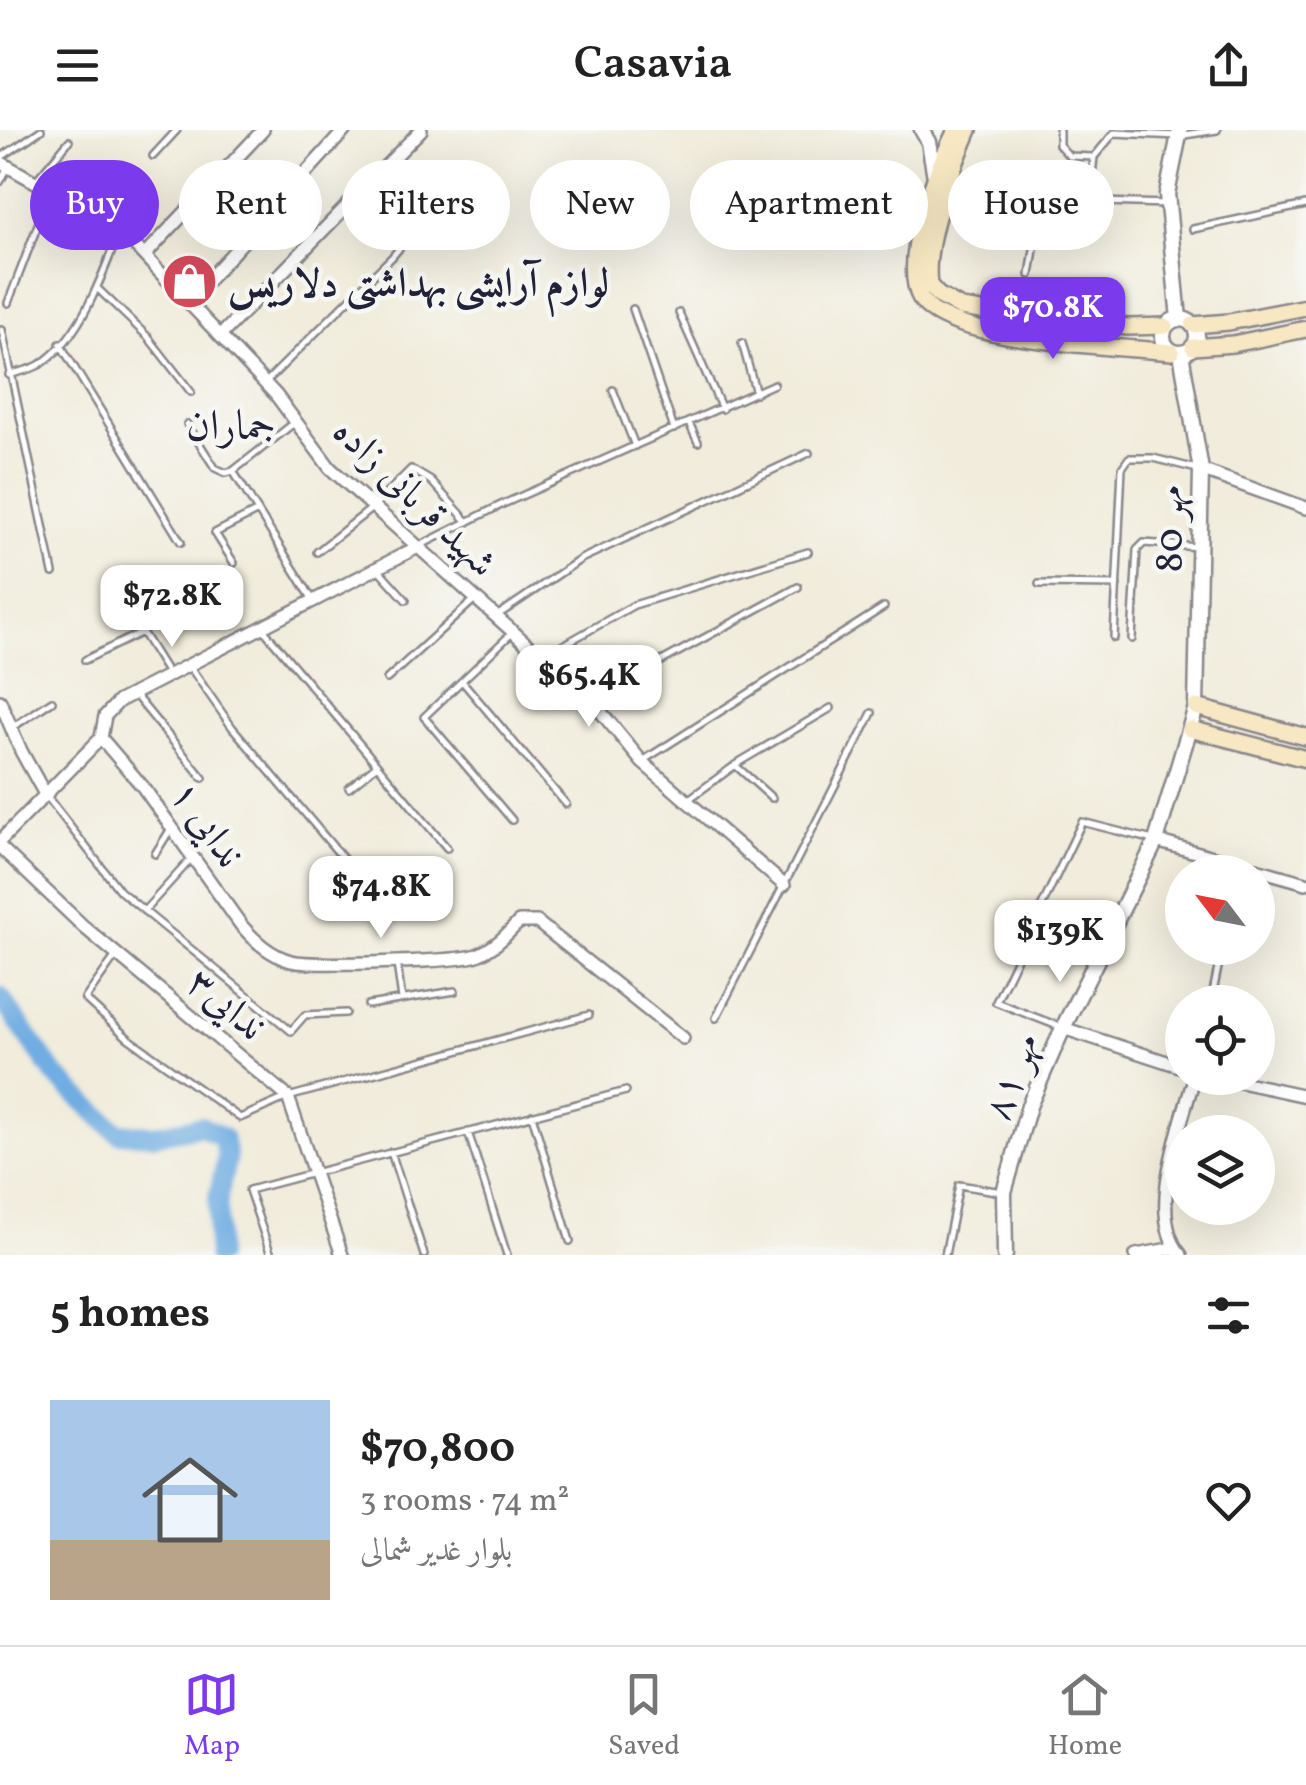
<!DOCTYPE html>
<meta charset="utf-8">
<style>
:root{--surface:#fff;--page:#f2f2f2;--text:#222;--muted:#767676;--line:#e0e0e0;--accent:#7c3aed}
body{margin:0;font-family:Vollkorn,Amiri,serif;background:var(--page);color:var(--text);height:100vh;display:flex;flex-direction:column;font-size:38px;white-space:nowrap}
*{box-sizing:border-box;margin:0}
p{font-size:32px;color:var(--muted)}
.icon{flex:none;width:55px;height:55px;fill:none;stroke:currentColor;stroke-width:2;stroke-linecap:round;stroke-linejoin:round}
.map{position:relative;height:1125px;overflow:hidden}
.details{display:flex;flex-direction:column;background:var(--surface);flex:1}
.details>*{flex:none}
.banner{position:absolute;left:30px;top:30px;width:1248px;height:90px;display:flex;gap:20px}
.needle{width:65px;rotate:302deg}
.buttons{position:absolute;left:1165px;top:725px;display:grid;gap:20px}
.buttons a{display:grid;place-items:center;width:110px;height:110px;border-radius:50%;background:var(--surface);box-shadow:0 10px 40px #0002;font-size:50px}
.price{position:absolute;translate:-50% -85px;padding:0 22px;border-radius:20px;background:#fff;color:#222;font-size:32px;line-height:65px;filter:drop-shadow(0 2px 5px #0008)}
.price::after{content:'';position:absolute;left:50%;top:60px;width:30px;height:22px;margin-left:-15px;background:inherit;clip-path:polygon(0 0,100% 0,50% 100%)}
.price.on{background:var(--accent);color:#fff}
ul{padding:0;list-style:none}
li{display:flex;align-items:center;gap:30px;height:250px;padding:0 50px}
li+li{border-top:2px solid var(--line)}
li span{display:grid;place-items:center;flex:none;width:280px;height:200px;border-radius:0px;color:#555}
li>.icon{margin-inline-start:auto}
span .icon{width:120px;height:120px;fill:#fffc;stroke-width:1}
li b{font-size:42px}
h2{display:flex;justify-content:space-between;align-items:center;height:120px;padding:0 50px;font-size:42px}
.tag{padding:0 35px;border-radius:45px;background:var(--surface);box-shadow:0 10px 40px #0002;font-size:35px;line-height:90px}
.tag.on{background:var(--accent);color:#fff}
header{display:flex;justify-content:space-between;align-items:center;height:130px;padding:0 50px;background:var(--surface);font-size:45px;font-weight:600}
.tab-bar{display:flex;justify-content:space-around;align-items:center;height:140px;border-top:2px solid var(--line);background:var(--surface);font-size:28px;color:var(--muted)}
.tab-bar a{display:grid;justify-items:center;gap:5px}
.tab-bar .on{color:var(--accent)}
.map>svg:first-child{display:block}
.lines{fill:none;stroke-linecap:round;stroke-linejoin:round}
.river{stroke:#70ade2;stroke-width:20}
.service-casing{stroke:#8a878b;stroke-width:10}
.minor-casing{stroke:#8a878b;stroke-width:16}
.tertiary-casing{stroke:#8a878b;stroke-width:19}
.secondary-casing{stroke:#8a878b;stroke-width:20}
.service{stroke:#fff;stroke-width:5}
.minor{stroke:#fff;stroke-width:11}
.tertiary{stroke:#fff;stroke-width:14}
.secondary{stroke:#f7e8c3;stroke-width:15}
.labels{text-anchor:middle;stroke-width:9;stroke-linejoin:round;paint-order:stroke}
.poi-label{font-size:40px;font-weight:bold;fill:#22223b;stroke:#f6f6f2;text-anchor:start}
.street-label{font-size:40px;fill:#22223b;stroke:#f6f6f2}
.neighbourhood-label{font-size:42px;fill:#22223b;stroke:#f6f6f2}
</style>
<header><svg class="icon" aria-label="menu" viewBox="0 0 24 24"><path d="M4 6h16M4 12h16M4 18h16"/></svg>Casavia<svg class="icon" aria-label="share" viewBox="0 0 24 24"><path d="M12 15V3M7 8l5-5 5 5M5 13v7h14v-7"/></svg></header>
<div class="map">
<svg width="1306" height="1125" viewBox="0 0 1306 1125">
<rect width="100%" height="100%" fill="#f6f6f2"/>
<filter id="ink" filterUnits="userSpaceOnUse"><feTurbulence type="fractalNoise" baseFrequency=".01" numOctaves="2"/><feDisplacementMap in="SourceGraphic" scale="20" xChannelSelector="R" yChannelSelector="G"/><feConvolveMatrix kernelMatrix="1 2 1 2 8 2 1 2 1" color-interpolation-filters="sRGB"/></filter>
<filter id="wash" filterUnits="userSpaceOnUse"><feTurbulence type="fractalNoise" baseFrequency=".0048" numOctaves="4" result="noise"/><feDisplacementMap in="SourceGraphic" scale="40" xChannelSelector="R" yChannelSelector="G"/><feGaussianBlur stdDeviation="2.25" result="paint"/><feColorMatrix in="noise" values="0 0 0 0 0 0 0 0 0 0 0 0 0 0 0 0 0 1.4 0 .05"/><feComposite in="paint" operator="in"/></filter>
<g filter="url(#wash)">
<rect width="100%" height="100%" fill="#f1ecdb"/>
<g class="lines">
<path class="river" d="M 0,867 L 56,946 L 118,1003 L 154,1005 L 201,996 L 223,1008 L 227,1026 L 218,1068 L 217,1125"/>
</g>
</g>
<g filter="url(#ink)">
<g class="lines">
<defs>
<path id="service" d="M 1059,0 L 1059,15 L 1069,26 L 1094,27
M 153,26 L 177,0
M 0,28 L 41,0
M 37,49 L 69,11
M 0,52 L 7,39
M 985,71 L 1041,75 L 1055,68 L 1090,65
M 81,74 L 106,36
M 1167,74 L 1102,72 L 1090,65 L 1094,27 L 1114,3 L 1178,6 L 1217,0
M 1193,99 L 1306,75
M 1030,145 L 1041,75
M 97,158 L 148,207 L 191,262
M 8,173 L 50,63
M 633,179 L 674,299
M 679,183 L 722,279
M 2,200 L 53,443
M 742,213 L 756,263
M 60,214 L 181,412
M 9,245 C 18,242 30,240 39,235 C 82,208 101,147 119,103
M 265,253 L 392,127 L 451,56
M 613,260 L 635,316
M 689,293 L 698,312
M 187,294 L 215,338 L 226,343 L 233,341
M 233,341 L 313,470
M 233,341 L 294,293
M 417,417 L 501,375 L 774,254
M 317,422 L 372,378 L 411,339 L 431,351 L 468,392
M 234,433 L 215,403 L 258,381
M 378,439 L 406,470
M 1039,454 L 1117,455
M 498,485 L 581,429 L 809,323
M 263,499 L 447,718
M 511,504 L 424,587 L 512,690
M 1114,508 L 1122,338 L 1129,328 L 1153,328 L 1197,339
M 1132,509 L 1137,420 L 1144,413 L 1199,417
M 544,526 L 634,475 L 808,422
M 85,530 L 142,502 L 167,542
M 190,537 L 232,597 L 352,739
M 387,549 L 474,470
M 462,551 L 566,674
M 135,565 L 203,648
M 592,569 L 798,457
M 13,597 L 52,571
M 644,630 L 884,477
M 735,635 L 772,668
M 349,658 L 377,635
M 48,668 L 120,761 L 291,901 L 305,885 L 346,883
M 689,669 L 741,631 L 831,578
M 155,724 L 172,697
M 144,781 L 192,728
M 117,824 L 85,869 L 128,908 L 240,988 L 288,967 L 589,885
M 397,834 L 402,869
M 1211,872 L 1222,818
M 368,875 L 455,861
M 716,888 L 872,583
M 1063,898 L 996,872 L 1082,692 L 1153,710
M 532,985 L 570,1111
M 468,1002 L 507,1125
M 391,1022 L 424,1125
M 271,1125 L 249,1060 L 626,961
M 945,1125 L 959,1055 L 1002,1062"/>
<path id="minor" d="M 0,32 L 120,100 L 276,265 L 330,338 L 596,576 L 642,632 L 784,755
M 145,125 L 263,0
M 189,171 L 345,0
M 221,205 L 421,0
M 1201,340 L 1306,378
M 0,571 L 21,621 L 46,666
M 101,608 L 143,657 L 241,795 C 255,811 270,825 291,831 C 310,836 459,832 477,825 C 495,818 506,805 519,792 L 537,792 L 683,908
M 0,711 L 101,608 L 105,586 L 119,571 L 416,418
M 1156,711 L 1306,753
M 0,717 L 84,797 L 288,967 L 342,1125
M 1063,898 L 1182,937
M 1222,948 L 1306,966
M 1136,1125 L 1175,1118
M 1181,1125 C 1145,1084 1182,993 1194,948"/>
<path id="tertiary" d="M 922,0 L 929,12 L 935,47
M1163 206a17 17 0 1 1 34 0a17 17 0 1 1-34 0Z
M 1179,189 L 1167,64 L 1180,0
M 1005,1125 L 1004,1062 L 1029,976 L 1063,898 L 1156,711 L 1196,577 L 1201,340 L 1181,223"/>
<path id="secondary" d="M 956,0 C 938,36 899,132 921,169 C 948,213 1119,216 1172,222
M 969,0 C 951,42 923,109 929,155 L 938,165 L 961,178 L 1041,190 L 1128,197 L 1165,196
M 1193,195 L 1229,192 L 1306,177
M 1193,217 L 1233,214 L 1306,199
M 1196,577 L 1306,607
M 1190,599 L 1306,629"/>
</defs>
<use href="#service" class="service-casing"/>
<use href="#minor" class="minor-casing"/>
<use href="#tertiary" class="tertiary-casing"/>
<use href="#secondary" class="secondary-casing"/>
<use href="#service" class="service"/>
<use href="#minor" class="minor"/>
<use href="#tertiary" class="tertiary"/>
<use href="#secondary" class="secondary"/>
</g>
</g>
<defs>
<symbol id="shop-disc" viewBox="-11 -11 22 22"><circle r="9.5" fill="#d1495b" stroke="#f6f6f2"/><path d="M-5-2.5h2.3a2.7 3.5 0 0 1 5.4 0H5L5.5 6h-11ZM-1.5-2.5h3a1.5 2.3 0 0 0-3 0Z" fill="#fff"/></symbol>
</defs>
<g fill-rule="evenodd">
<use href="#shop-disc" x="158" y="120" width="63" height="63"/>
</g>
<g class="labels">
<g class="poi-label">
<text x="228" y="166">لوازم آرایشی بهداشتی دلاریس</text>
</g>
<g class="street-label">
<text transform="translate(416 366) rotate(44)" y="14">شهید قربانی زاده</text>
<text transform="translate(1168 399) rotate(-90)" y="14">مهر 80</text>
<text transform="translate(208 693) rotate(55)" y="14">ندایی ۱</text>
<text transform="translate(227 873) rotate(40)" y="14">ندایی۳</text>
<text transform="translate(1010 946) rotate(-69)" y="14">مهر ۸۱</text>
</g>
<g class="neighbourhood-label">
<text x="231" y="309">جماران</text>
</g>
</g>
</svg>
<div class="buttons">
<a><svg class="needle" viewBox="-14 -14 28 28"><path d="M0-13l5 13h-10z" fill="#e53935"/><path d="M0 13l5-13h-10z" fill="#767676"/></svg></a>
<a><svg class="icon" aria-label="locate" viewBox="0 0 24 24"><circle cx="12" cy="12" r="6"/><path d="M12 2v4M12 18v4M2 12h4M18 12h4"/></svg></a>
<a><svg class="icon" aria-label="layers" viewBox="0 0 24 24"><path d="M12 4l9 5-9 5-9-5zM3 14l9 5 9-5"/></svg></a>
</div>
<b class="price on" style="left:1053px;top:232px">$70.8K</b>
<b class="price" style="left:172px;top:520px">$72.8K</b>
<b class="price" style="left:589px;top:600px">$65.4K</b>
<b class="price" style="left:381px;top:811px">$74.8K</b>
<b class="price" style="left:1060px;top:855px">$139K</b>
<div class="banner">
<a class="tag on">Buy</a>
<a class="tag">Rent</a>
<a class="tag">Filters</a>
<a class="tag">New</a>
<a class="tag">Apartment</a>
<a class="tag">House</a>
</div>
</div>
<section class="details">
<h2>5 homes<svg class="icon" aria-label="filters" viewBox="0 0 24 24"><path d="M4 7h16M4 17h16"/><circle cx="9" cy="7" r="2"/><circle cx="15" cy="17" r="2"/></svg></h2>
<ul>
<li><span style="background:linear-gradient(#a9c7e8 70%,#b9a48a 0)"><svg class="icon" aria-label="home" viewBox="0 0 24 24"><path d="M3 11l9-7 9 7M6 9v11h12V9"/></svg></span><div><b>$70,800</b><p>3 rooms · 74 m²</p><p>بلوار غدیر شمالی</p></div><svg class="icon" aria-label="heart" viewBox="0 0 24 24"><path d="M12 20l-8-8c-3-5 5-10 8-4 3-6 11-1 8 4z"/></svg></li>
</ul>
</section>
<nav class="tab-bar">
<a class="on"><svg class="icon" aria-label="map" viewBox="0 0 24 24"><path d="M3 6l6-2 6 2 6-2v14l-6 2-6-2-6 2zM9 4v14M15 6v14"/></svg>Map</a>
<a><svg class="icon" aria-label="saved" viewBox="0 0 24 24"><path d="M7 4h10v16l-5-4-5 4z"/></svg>Saved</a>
<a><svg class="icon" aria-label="home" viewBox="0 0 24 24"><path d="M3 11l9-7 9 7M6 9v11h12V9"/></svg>Home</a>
</nav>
